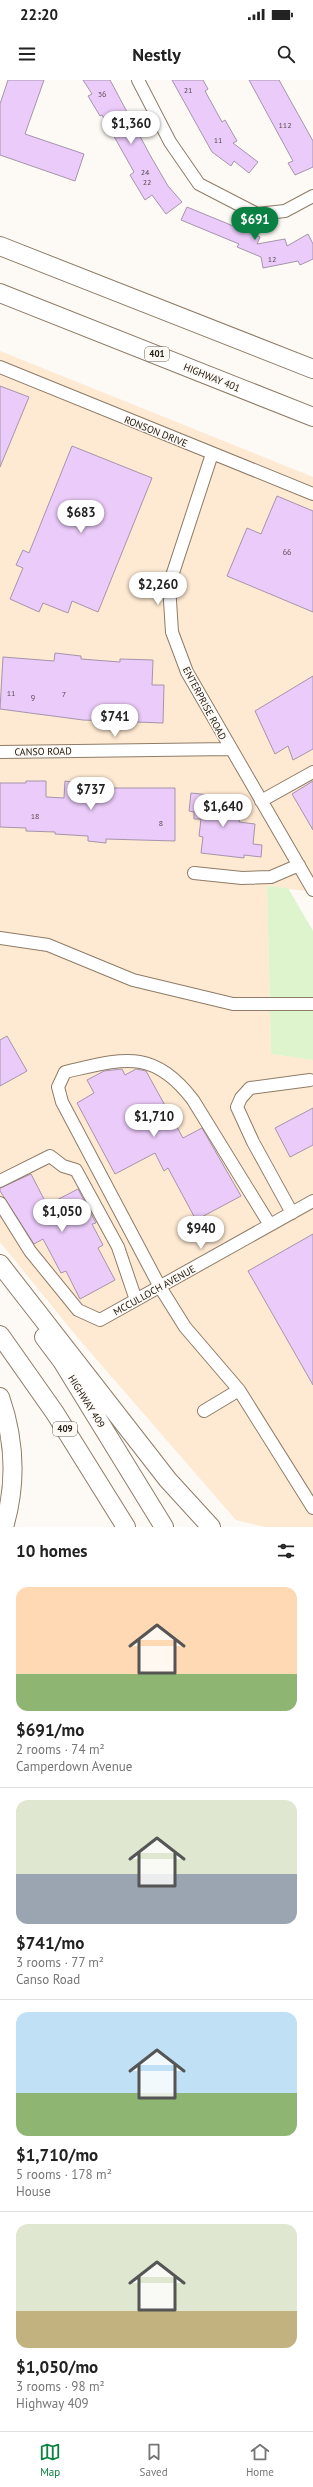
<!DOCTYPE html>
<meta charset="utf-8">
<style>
:root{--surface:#fff;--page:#f2f2f2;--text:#222;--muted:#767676;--line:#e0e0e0;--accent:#0b8043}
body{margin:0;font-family:"PT Sans",sans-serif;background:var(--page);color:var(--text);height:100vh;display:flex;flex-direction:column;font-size:15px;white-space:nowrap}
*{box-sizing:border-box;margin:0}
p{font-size:13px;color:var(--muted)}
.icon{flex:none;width:22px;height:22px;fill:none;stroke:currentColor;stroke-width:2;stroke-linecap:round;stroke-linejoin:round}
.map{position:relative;height:1447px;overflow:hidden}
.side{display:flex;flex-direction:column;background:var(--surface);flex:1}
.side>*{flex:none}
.price{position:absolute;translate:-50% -34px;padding:0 9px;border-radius:14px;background:#fff;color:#222;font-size:13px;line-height:26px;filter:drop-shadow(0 1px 2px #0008)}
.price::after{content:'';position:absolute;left:50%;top:24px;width:12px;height:9px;margin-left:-6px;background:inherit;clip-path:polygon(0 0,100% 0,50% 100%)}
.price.current{background:var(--accent);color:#fff}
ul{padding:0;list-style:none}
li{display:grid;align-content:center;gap:8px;height:212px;padding:0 16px}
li+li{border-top:1px solid var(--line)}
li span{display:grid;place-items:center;height:124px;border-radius:12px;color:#555}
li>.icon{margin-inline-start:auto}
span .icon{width:72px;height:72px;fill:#fffc;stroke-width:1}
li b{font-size:17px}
h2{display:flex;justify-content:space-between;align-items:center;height:48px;padding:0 16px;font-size:17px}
.status{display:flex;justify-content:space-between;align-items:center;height:28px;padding:0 20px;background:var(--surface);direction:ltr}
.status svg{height:11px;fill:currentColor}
header{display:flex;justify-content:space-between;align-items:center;height:52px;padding:0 16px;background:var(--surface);font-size:18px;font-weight:700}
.tab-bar{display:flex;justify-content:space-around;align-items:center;height:56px;border-top:1px solid var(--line);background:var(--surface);font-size:11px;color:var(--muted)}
.tab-bar a{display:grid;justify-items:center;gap:2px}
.tab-bar .current{color:var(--accent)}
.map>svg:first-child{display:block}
.built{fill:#fee9d2}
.green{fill:#def4cd}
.building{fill:#ebcbf9;stroke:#a595ac}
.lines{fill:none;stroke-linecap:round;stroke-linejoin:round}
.minor-casing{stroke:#8e7c67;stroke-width:14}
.highway-casing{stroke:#8e7c67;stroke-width:20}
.minor{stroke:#fff;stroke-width:12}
.highway{stroke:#fff;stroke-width:18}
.labels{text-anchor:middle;stroke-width:3;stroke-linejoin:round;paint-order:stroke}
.number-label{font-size:8px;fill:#584b50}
.shield{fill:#fdf9f4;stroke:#676159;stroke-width:1}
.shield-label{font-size:9px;font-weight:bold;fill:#272017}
.street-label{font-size:10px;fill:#272017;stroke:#fdf9f4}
</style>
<div class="status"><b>22:20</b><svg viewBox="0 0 49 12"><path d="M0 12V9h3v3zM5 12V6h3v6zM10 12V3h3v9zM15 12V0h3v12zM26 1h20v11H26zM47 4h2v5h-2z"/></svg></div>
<header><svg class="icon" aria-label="menu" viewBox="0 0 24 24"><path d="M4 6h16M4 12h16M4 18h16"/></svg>Nestly<svg class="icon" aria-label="search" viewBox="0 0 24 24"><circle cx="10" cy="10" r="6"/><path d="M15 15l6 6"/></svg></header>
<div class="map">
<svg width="313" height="1447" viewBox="0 0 313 1447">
<rect width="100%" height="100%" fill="#fdf9f4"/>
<path class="built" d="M 0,271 L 313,397 L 313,812 L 267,806 L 271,974 L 313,980 L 313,1447 L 265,1447 L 236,1440 L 78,1258 L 0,1162 Z"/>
<path class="green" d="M 267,806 L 288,808 L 313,851 L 313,980 L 271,974 Z"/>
<path class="building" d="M 8,0 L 44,0 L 25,54 L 84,74 L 75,101 L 0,75 L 0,24 Z
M 83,0 L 110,0 L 150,75 L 168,106 L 182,122 L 166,134 L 152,115 L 145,120 L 130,95 L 134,92 L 102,35 L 100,36 L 88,16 L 92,14 Z
M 172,0 L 203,0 L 208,9 L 205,11 L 222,42 L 225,40 L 237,61 L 233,63 L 258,82 L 249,93 L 234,81 L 231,86 L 212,72 Z
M 249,0 L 279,0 L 313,61 L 313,87 L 295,95 L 288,83 L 293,81 Z
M 187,127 L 260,157 L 257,164 L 285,159 L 287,166 L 308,154 L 313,164 L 313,179 L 300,185 L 298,181 L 263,188 L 261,177 L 237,167 L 239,164 L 181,140 Z
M 0,306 L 29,317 L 0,387 Z
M 72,366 L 152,398 L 98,532 L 72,521 L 68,533 L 43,523 L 39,532 L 10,519 L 23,488 L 16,485 L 23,470 L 29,473 Z
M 277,416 L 313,431 L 313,532 L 227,496 L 247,448 L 261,454 Z
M 55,573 L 81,576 L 81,579 L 120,582 L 120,579 L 153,580 L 152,605 L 164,605 L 163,643 L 83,640 L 0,629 L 3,577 L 54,581 Z
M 313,596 L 313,669 L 293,680 L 288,666 L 275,674 L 255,631 Z
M 26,701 L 46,701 L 46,717 L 64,718 L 65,701 L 111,708 L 175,708 L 175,761 L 106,759 L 106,763 L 88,761 L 88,756 L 55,754 L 55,752 L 26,751 L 26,748 L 0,747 L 0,703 L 26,703 Z
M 313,701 L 313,750 L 292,714 Z
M 191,713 L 229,717 L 228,726 L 241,727 L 239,742 L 255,744 L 253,764 L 262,765 L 261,777 L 244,775 L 244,778 L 201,773 L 203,757 L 199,756 L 201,739 L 194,739 L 194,732 L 189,731 Z
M 7,956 L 27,991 L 0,1006 L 0,960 Z
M 122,989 L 125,995 L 136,989 L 146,991 L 183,1058 L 202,1048 L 241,1116 L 196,1140 L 168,1088 L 164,1091 L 155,1073 L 115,1094 L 77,1023 L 94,1013 L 87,1000 L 104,991 Z
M 313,1028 L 313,1065 L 290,1077 L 275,1048 Z
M 31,1094 L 47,1125 L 78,1109 L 96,1143 L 92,1144 L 103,1165 L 98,1168 L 115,1200 L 80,1219 L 66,1191 L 61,1193 L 43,1159 L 34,1164 L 0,1111 L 0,1108 Z
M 313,1154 L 313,1305 L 248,1191 Z"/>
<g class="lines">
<defs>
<path id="minor" d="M 138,0 L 170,62 L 199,104 L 257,134 L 285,131 L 313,116
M 0,287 L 313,414
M 212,374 L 169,505 L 172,552 L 187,592 L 313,810
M 0,672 L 230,669
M 261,721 L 313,692
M 194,793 L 242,798 L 271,797 L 299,785
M 0,858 L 48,865 L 133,900 L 233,924 L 313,924
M 0,1101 L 50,1076 L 63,1086 L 76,1090 L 118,1167 L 136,1220
M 0,1123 L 30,1171 L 78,1230 L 100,1240 L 313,1121
M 292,1133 L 253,1062 L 237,1027 L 241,1018 L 250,1008 L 310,1000
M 270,1145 L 193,1020 C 153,967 122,979 65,992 L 58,1007 L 62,1022 L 160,1207 L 185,1247 L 239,1310 L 313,1428
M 204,1331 L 239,1310"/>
<path id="highway" d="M 0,166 L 313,289
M 0,213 L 313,337
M 0,1184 L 168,1400 L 211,1447
M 0,1255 L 55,1333 L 126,1447
M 44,1257 L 62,1281 L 164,1447
M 0,1317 C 15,1360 17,1403 4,1447"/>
</defs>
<use href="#minor" class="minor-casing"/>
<use href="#highway" class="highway-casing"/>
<use href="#minor" class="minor"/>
<use href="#highway" class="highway"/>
</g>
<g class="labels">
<g class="number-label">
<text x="188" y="13">21</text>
<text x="102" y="17">36</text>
<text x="285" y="48">112</text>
<text x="218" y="63">11</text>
<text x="145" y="95">24</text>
<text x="147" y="105">22</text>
<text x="272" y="182">12</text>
<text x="287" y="475">66</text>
<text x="11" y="616">11</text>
<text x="64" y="617">7</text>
<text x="33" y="620">9</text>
<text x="35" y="739">18</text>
<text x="161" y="746">8</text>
</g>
<g class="shield">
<rect x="145" y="267" width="24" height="14" rx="3"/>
<rect x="53" y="1342" width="24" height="14" rx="3"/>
</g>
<g class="shield-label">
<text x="157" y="277">401</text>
<text x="65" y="1352">409</text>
</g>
<g class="street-label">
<text transform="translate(212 297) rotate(22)" y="4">HIGHWAY 401</text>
<text transform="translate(156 351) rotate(22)" y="4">RONSON DRIVE</text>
<text transform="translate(205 623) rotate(62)" y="4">ENTERPRISE ROAD</text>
<text transform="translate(43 671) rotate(-1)" y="4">CANSO ROAD</text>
<text transform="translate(154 1210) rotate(-29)" y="4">MCCULLOCH AVENUE</text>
<text transform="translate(87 1321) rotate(58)" y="4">HIGHWAY 409</text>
</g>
</g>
</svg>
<b class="price" style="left:131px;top:65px">$1,360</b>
<b class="price current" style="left:255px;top:161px">$691</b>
<b class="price" style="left:81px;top:454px">$683</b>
<b class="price" style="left:158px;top:526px">$2,260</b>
<b class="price" style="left:115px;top:658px">$741</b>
<b class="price" style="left:91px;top:731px">$737</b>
<b class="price" style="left:223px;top:748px">$1,640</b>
<b class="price" style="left:154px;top:1058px">$1,710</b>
<b class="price" style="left:62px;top:1153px">$1,050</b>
<b class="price" style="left:201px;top:1170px">$940</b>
</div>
<section class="side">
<h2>10 homes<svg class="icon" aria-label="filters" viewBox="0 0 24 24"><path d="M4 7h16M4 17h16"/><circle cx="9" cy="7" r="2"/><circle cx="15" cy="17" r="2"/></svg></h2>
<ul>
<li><span style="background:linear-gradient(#ffd9b3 70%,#8fb573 0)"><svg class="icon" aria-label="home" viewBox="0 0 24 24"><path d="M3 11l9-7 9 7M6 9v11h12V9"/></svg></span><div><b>$691/mo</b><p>2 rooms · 74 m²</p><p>Camperdown Avenue</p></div></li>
<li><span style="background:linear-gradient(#dfe7d0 60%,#9aa5b1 0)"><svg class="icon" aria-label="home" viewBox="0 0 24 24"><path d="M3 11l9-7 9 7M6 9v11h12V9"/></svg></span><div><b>$741/mo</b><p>3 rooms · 77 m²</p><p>Canso Road</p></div></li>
<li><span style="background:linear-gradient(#bfe0f5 65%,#8fb573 0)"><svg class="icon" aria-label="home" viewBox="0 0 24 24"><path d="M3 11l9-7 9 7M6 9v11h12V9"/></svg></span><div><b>$1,710/mo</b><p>5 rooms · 178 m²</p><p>House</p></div></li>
<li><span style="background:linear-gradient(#dfe7d0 70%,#c2b280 0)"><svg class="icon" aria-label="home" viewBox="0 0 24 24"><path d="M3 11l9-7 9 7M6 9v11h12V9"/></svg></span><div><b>$1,050/mo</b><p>3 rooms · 98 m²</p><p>Highway 409</p></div></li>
</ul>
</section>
<nav class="tab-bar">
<a class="current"><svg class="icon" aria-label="map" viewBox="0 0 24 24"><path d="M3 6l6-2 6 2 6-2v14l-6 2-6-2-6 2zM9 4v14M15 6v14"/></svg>Map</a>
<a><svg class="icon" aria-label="saved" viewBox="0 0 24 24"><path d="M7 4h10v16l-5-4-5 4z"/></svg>Saved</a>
<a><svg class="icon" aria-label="home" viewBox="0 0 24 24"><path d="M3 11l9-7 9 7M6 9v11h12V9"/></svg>Home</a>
</nav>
